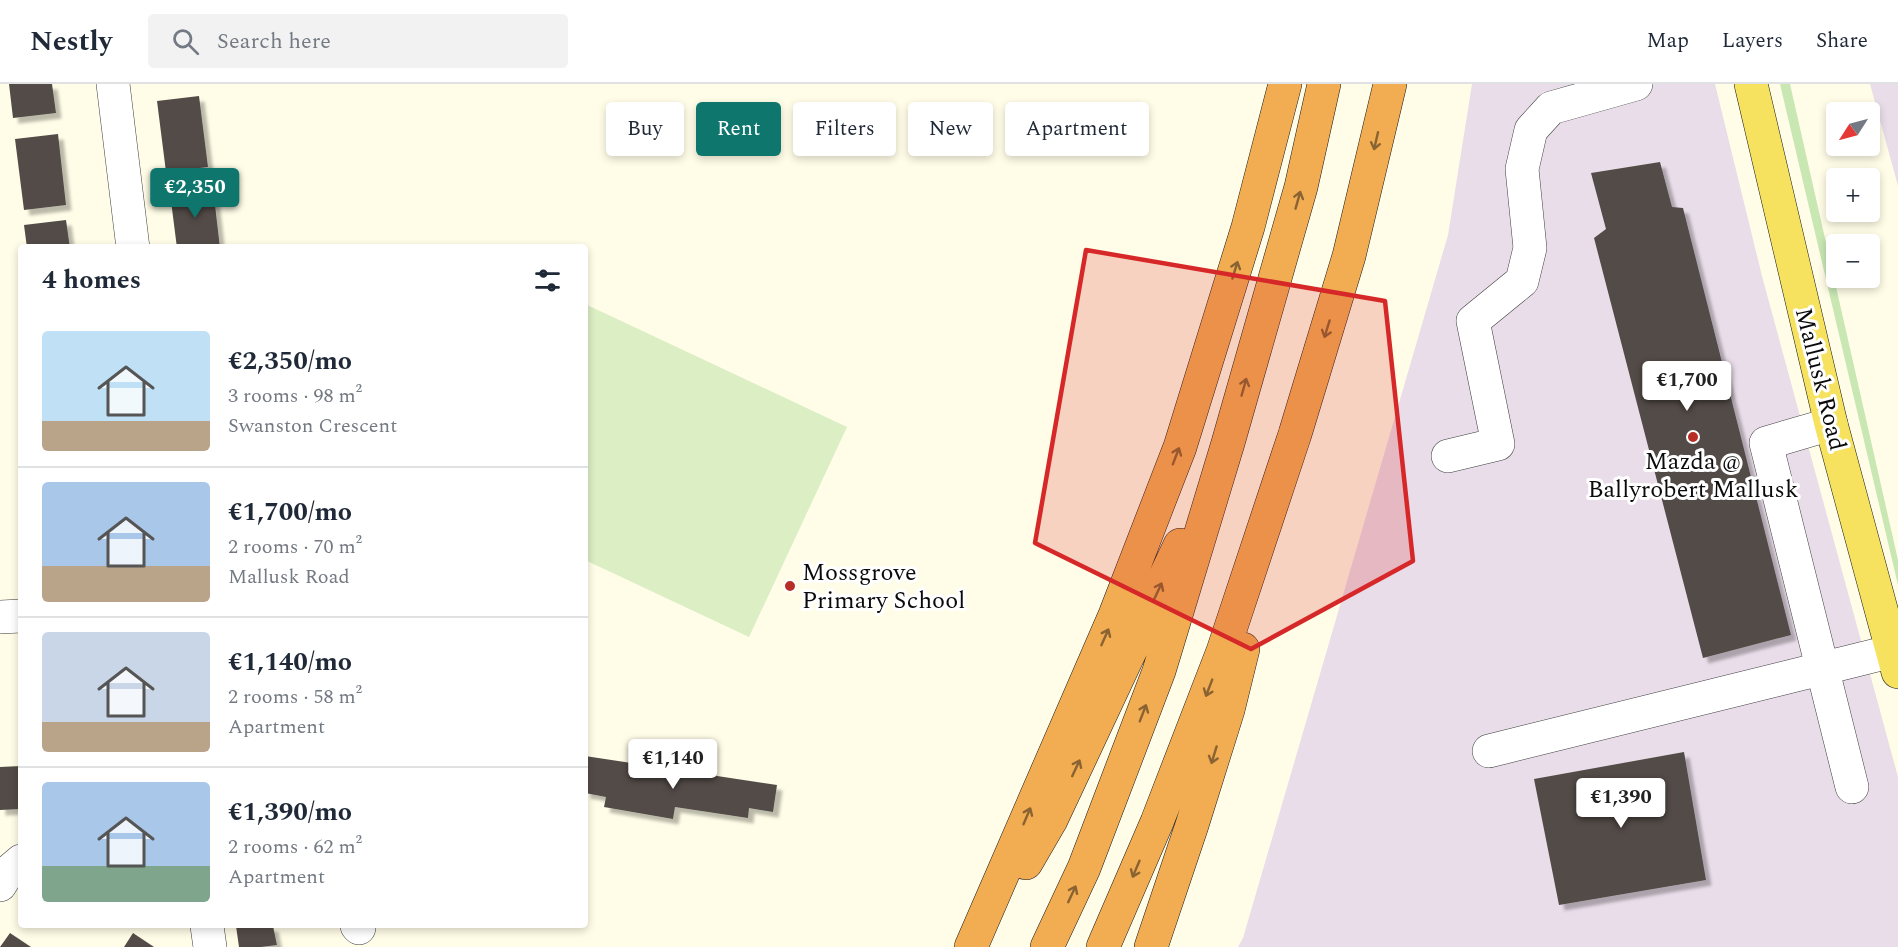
<!DOCTYPE html>
<meta charset="utf-8">
<style>
:root{--surface:#fff;--page:#f2f2f3;--text:#1f2937;--muted:#747a83;--line:#e0e1e3;--accent:#0f766e}
body{margin:0;font-family:Spectral,serif;background:var(--page);color:var(--text);height:100vh;display:flex;flex-direction:column;font-size:22px;white-space:nowrap}
*{box-sizing:border-box;margin:0}
p{font-size:20px;color:var(--muted)}
.icon{flex:none;width:33px;height:33px;fill:none;stroke:currentColor;stroke-width:2;stroke-linecap:round;stroke-linejoin:round}
.map{position:relative;flex:1;overflow:hidden}
.panel{position:absolute;left:18px;top:160px;width:570px;height:684px;display:flex;flex-direction:column;background:var(--surface);border-radius:6px;box-shadow:0 3px 9px #0003}
.panel>*{flex:none}
.guide{position:absolute;left:606px;top:18px;width:570px;height:54px;display:flex;gap:12px}
.needle{width:39px;rotate:234deg}
.tools{position:absolute;left:1826px;top:18px;display:grid;gap:12px}
.tools a{display:grid;place-items:center;width:54px;height:54px;border-radius:6px;background:var(--surface);box-shadow:0 3px 9px #0003;font-size:30px}
.price{position:absolute;translate:-50% -51px;padding:0 14px;border-radius:6px;background:#fff;color:#222;font-size:20px;line-height:39px;filter:drop-shadow(0 2px 3px #0008)}
.price::after{content:'';position:absolute;left:50%;top:36px;width:18px;height:14px;margin-left:-9px;background:inherit;clip-path:polygon(0 0,100% 0,50% 100%)}
.price.selected{background:var(--accent);color:#fff}
ul{padding:0;list-style:none}
li{display:flex;align-items:center;gap:18px;height:150px;padding:0 24px}
li+li{border-top:2px solid var(--line)}
li span{display:grid;place-items:center;flex:none;width:168px;height:120px;border-radius:6px;color:#555}
li>.icon{margin-inline-start:auto}
span .icon{width:72px;height:72px;fill:#fffc;stroke-width:1}
li b{font-size:26px}
h2{display:flex;justify-content:space-between;align-items:center;height:72px;padding:0 24px;font-size:26px}
.pill{padding:0 21px;border-radius:6px;background:var(--surface);box-shadow:0 3px 9px #0003;font-size:21px;line-height:54px}
.pill.selected{background:var(--accent);color:#fff}
header{display:flex;align-items:center;gap:36px;box-sizing:border-box;height:84px;padding:0 30px;background:var(--surface);border-bottom:2px solid var(--line)}
header strong{font-size:28px}
nav{display:flex;gap:33px;margin-inline-start:auto;font-size:21px}
.search{width:420px;height:54px;background:var(--page);display:flex;align-items:center;gap:15px;box-sizing:border-box;padding:0 21px;border-radius:6px;color:var(--muted);font-size:22px}
.map>svg:first-child{display:block}
.industrial{fill:#e9dde9}
.green{fill:#c8e7b3}
.pitch{fill:#dbeec4}
.building{fill:#524c47;filter:url(#shadow)}
.lines{fill:none;stroke-linecap:round;stroke-linejoin:round}
.minor-casing{stroke:#3d3d3d;stroke-width:34}
.major-casing{stroke:#1b1b1b;stroke-width:34}
.highway-casing{stroke:#1b1b1b;stroke-width:34}
.minor{stroke:#fff;stroke-width:33}
.major{stroke:#f6e25f;stroke-width:33}
.highway{stroke:#f2ac52;stroke-width:33}
.oneway{stroke:#8a6332}
.marked{fill:#d62828;fill-opacity:0.2;stroke:#d62828;stroke-width:4.5;stroke-linejoin:round}
.poi-dot{fill:#b62e26;stroke:#fff;stroke-width:2}
.labels{text-anchor:middle;stroke-width:6;stroke-linejoin:round;paint-order:stroke}
.street-label{font-size:24px;fill:#0a0a0a;stroke:#fff}
.poi-label{font-size:24px;fill:#0a0a0a;stroke:#fff}
</style>
<header>
<strong>Nestly</strong>
<div class="search"><svg class="icon" aria-label="search" viewBox="0 0 24 24"><circle cx="10" cy="10" r="6"/><path d="M15 15l6 6"/></svg>Search here</div>
<nav><a>Map</a><a>Layers</a><a>Share</a></nav>
</header>
<div class="map">
<svg width="1898" height="863" viewBox="0 0 1898 863">
<defs>
<filter id="shadow"><feDropShadow dx="5.5" dy="5.5" stdDeviation="1.5" flood-color="#0004"/></filter>
</defs>
<rect width="100%" height="100%" fill="#fffde7"/>
<path class="industrial" d="M 1472,0 L 1715,0 L 1762,192 L 1898,693 L 1898,863 L 1238,863 L 1243,854 L 1448,151 Z
M 1870,0 L 1898,0 L 1898,102 Z"/>
<path class="green" d="M 1780,0 L 1790,0 L 1898,476 L 1898,501 Z"/>
<path class="pitch" d="M 585,220 L 847,343 L 749,553 L 585,476 Z"/>
<path class="building" d="M 9,0 L 52,0 L 56,29 L 13,34 Z
M 199,12 L 208,83 L 166,88 L 157,17 Z
M 58,50 L 66,121 L 24,126 L 15,55 Z
M 1660,78 L 1672,123 L 1683,124 L 1791,551 L 1703,574 L 1594,154 L 1606,145 L 1591,89 Z
M 213,104 L 220,164 L 177,164 L 170,109 Z
M 66,136 L 70,164 L 27,164 L 24,141 Z
M 1684,668 L 1706,796 L 1559,821 L 1534,695 Z
M 585,672 L 777,701 L 773,728 L 749,724 L 748,734 L 675,723 L 673,735 L 604,723 L 606,713 L 585,709 Z
M 21,682 L 21,725 L 0,726 L 0,683 Z
M 236,842 L 273,842 L 277,861 L 261,863 L 239,863 Z
M 10,849 L 31,863 L 0,863 Z
M 133,849 L 154,863 L 124,863 Z"/>
<g class="lines">
<defs>
<path id="minor" d="M 113,0 L 133,164
M 1831,340 L 1766,359 L 1852,703
M 1448,372 L 1498,360 L 1473,237 L 1522,197 L 1530,164 L 1522,85 L 1531,46 L 1551,24 L 1636,0
M 0,533 L 21,532
M 1489,667 L 1893,567
M 0,801 L 8,788 L 21,777
M 207,842 L 210,863
M 357,842 L 359,844"/>
<path id="major" d="M 1751,0 L 1831,340 L 1898,588"/>
<path id="highway" d="M 1026,779 L 1051,736 L 1180,461
M 971,863 L 1115,531 L 1180,363 L 1248,143 L 1285,0
M 1047,863 L 1084,784 L 1159,587 L 1228,359 L 1301,103 L 1324,0
M 1103,863 L 1157,738 L 1223,567 L 1295,350 L 1349,172 L 1390,0
M 1151,863 L 1192,741 L 1228,626 L 1243,565"/>
</defs>
<use href="#minor" class="minor-casing"/>
<use href="#major" class="major-casing"/>
<use href="#highway" class="highway-casing"/>
<use href="#minor" class="minor"/>
<use href="#major" class="major"/>
<use href="#highway" class="highway"/>
</g>
<defs><path id="oneway-shaft" d="M-6 0H5M1.5-3L5.5 0L1.5 3" fill="none" stroke-width="1.6" stroke-linecap="round" stroke-linejoin="round" transform="scale(1.5)"/></defs>
<g class="oneway">
<use href="#oneway-shaft" transform="translate(1376 57) rotate(103)"/>
<use href="#oneway-shaft" transform="translate(1298 116) rotate(-74)"/>
<use href="#oneway-shaft" transform="translate(1235 186) rotate(-73)"/>
<use href="#oneway-shaft" transform="translate(1327 245) rotate(107)"/>
<use href="#oneway-shaft" transform="translate(1244 303) rotate(-74)"/>
<use href="#oneway-shaft" transform="translate(1176 372) rotate(-69)"/>
<use href="#oneway-shaft" transform="translate(1158 507) rotate(-65)"/>
<use href="#oneway-shaft" transform="translate(1105 553) rotate(-66)"/>
<use href="#oneway-shaft" transform="translate(1209 604) rotate(111)"/>
<use href="#oneway-shaft" transform="translate(1143 629) rotate(-69)"/>
<use href="#oneway-shaft" transform="translate(1214 671) rotate(107)"/>
<use href="#oneway-shaft" transform="translate(1076 684) rotate(-65)"/>
<use href="#oneway-shaft" transform="translate(1027 732) rotate(-67)"/>
<use href="#oneway-shaft" transform="translate(1136 785) rotate(113)"/>
<use href="#oneway-shaft" transform="translate(1072 810) rotate(-65)"/>
</g>
<path class="marked" d="M 1086,166 L 1385,217 L 1413,477 L 1251,565 L 1035,459 Z"/>
<g class="poi-dot">
<circle cx="1693" cy="353" r="6"/>
<circle cx="790" cy="502" r="6"/>
</g>
<g class="labels">
<g class="street-label">
<text transform="translate(1821 295) rotate(76)" y="8">Mallusk Road</text>
</g>
<g class="poi-label">
<text x="1693" y="385">Mazda @<tspan x="1693" dy="28">Ballyrobert Mallusk</tspan></text>
<text x="802" y="496" text-anchor="start">Mossgrove<tspan x="802" dy="28">Primary School</tspan></text>
</g>
</g>
</svg>
<div class="tools">
<a><svg class="needle" viewBox="-14 -14 28 28"><path d="M0-13l5 13h-10z" fill="#e53935"/><path d="M0 13l5-13h-10z" fill="#747a83"/></svg></a>
<a>+</a>
<a>−</a>
</div>
<b class="price selected" style="left:195px;top:135px">€2,350</b>
<b class="price" style="left:1687px;top:328px">€1,700</b>
<b class="price" style="left:673px;top:706px">€1,140</b>
<b class="price" style="left:1621px;top:745px">€1,390</b>
<div class="guide">
<a class="pill">Buy</a>
<a class="pill selected">Rent</a>
<a class="pill">Filters</a>
<a class="pill">New</a>
<a class="pill">Apartment</a>
</div>
<section class="panel">
<h2>4 homes<svg class="icon" aria-label="filters" viewBox="0 0 24 24"><path d="M4 7h16M4 17h16"/><circle cx="9" cy="7" r="2"/><circle cx="15" cy="17" r="2"/></svg></h2>
<ul>
<li><span style="background:linear-gradient(#bfe0f5 75%,#b9a48a 0)"><svg class="icon" aria-label="home" viewBox="0 0 24 24"><path d="M3 11l9-7 9 7M6 9v11h12V9"/></svg></span><div><b>€2,350/mo</b><p>3 rooms · 98 m²</p><p>Swanston Crescent</p></div></li>
<li><span style="background:linear-gradient(#a9c7e8 70%,#b9a48a 0)"><svg class="icon" aria-label="home" viewBox="0 0 24 24"><path d="M3 11l9-7 9 7M6 9v11h12V9"/></svg></span><div><b>€1,700/mo</b><p>2 rooms · 70 m²</p><p>Mallusk Road</p></div></li>
<li><span style="background:linear-gradient(#c9d6e8 75%,#b9a48a 0)"><svg class="icon" aria-label="home" viewBox="0 0 24 24"><path d="M3 11l9-7 9 7M6 9v11h12V9"/></svg></span><div><b>€1,140/mo</b><p>2 rooms · 58 m²</p><p>Apartment</p></div></li>
<li><span style="background:linear-gradient(#a9c7e8 70%,#7fa58c 0)"><svg class="icon" aria-label="home" viewBox="0 0 24 24"><path d="M3 11l9-7 9 7M6 9v11h12V9"/></svg></span><div><b>€1,390/mo</b><p>2 rooms · 62 m²</p><p>Apartment</p></div></li>
</ul>
</section>
</div>
